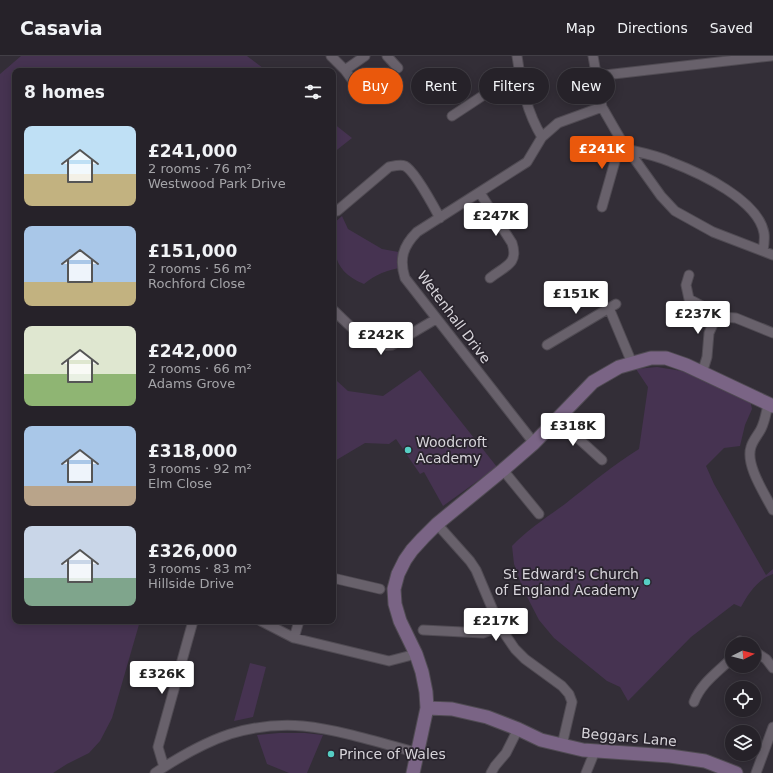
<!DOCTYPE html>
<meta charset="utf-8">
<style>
:root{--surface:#262229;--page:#322f35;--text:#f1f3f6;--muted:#a4a4a8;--line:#423f46;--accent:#ea580c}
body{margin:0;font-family:"DejaVu Sans",sans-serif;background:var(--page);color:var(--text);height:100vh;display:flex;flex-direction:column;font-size:15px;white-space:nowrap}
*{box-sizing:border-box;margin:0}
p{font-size:13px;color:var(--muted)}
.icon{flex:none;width:22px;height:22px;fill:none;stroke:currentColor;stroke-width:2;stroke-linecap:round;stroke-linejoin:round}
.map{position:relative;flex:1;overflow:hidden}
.details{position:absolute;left:12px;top:12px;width:324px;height:556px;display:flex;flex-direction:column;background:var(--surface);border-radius:8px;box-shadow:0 2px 10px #0003,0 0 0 1px var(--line)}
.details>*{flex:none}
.hud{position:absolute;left:348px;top:12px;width:365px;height:36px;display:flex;gap:8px}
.needle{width:26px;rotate:84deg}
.tools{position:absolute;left:725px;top:581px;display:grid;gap:8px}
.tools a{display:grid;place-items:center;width:36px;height:36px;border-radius:50%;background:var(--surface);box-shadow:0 2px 10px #0003,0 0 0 1px var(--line);font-size:20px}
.price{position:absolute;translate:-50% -34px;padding:0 9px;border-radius:4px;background:#fff;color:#222;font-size:13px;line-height:26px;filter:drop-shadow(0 1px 2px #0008)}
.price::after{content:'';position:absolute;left:50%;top:24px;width:12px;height:9px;margin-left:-6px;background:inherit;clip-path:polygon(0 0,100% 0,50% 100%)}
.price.active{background:var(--accent);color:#fff}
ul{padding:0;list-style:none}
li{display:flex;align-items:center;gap:12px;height:100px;padding:0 12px}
li span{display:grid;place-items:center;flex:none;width:112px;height:80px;border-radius:8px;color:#555}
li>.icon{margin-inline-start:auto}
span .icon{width:48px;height:48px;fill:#fffc;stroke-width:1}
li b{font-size:17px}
h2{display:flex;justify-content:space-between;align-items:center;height:48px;padding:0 12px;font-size:17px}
.tag{padding:0 14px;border-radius:18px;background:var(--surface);box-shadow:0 2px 10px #0003,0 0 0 1px var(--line);font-size:14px;line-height:36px}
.tag.active{background:var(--accent);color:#fff}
header{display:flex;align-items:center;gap:24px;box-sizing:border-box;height:56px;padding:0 20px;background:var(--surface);border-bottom:1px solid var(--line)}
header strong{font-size:19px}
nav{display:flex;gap:22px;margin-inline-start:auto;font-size:14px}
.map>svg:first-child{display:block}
.green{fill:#463351}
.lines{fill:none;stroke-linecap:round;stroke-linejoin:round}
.street-casing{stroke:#504b53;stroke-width:11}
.secondary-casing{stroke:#504b53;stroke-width:15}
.street{stroke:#68616b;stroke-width:9}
.secondary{stroke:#7a6485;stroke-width:13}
.poi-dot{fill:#56cec4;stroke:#29242d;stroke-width:1.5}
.labels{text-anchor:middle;stroke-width:3.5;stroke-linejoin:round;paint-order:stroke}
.street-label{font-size:14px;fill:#d7d4da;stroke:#29242d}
.poi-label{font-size:14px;fill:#d7d4da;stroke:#29242d;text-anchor:start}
</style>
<header>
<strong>Casavia</strong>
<nav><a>Map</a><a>Directions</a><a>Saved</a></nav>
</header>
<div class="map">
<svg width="773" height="717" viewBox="0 0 773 717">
<rect width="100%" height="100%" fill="#332e37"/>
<path class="green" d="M 21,0 L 247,0 L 267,15 L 15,15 L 15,565 L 140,565 L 112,662 L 100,685 L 89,697 L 67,708 L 53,717 L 0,717 L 0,18 Z
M 333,67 L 352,82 L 333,97 Z
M 342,160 L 348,173 L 382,193 L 404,197 L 402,212 C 388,213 375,219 364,228 C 334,216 333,197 333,168 Z
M 657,311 L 682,315 L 706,324 L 750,344 L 752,353 L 745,369 L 740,390 L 724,392 L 706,410 L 714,428 L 766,519 L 773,513 L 773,518 C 758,523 748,538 741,551 L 734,548 L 691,581 L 628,645 L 620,631 L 607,625 L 554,582 L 539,564 L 523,533 L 514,508 L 512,490 C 527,474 547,461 565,448 C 589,429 613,409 639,393 L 648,331 L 636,313 Z
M 420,314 L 497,411 L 443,450 L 424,416 L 420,418 L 396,383 L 389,388 L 365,387 L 333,406 L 333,328 L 337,325 L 348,335 L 383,340 Z
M 250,607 L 266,611 L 253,661 L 234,665 Z
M 279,677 L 305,677 L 323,679 L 307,717 L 289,717 L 267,708 L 257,679 Z"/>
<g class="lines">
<defs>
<path id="street" d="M 331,0 L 345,14 L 364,40
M 387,0 L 398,12
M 517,0 C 521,28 527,57 542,81
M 593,0 L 602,51 L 621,84 L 661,140 L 675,155 L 713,176 L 773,199
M 345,14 L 365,0
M 596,20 L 771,0
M 452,60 L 505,25 L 521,24
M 630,94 C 644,97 658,100 671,106 C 700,117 758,144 764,177 C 765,183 764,189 763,195
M 480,137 L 512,187 C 519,208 505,210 490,222
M 602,151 L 621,84
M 337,155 L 389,111 C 394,110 400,108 405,110 C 415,115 434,151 440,162
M 689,219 L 686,229 L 689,243 L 723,261 L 736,262 L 773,277
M 609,252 L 632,307
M 333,254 C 349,268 368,293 392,289 L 436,263
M 547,289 L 616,248
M 702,317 L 707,301 L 709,277 L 714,266 L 723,261
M 768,349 C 766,357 765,365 761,373 C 758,379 753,384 751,391 C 745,409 765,438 773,454
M 558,364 L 602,404
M 534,387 L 405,222 C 399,203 403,190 417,176 L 527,106 L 542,81 L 558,67 L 602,51
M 503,414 L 539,458
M 437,468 L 470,505 L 476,514 L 500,571 L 515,593 L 525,603 L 562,630 L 569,638 L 572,646 L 562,689
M 333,522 L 380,533
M 261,565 L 294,582 L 389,605 L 416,598
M 423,574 L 483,577 L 500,571
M 294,582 L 299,565
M 740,585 L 744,588
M 754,595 L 766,603 L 773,612
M 694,646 C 701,627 718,616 732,602
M 164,711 L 158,691 L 193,565
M 155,717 C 176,703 206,686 230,678 C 253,671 279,668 303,670 C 341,674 381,687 418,697
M 491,717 L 495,710 L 506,697 L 518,673
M 586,717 L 595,695
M 756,717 L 773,671"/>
<path id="secondary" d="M 427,652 L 452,653 L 487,661 L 518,673 L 541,684 L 583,694 L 670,700 L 705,705 L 736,717
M 413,717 L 427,652 L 426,636 L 422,616 L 416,598 L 400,565 L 395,548 L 394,533 L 398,518 L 405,504 L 412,494 L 423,482 L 437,468 L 503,414 L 534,387 L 593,326 L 619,311 L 651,302 L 666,302 L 686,309 L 773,350"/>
</defs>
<use href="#street" class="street-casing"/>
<use href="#secondary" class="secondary-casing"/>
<use href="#street" class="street"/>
<use href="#secondary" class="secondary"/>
</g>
<g class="poi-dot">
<circle cx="408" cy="394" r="4"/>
<circle cx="647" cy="526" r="4"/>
<circle cx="331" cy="698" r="4"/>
</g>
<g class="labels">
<g class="street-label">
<text transform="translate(454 261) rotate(53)" y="5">Wetenhall Drive</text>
<text transform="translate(629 681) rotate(5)" y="5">Beggars Lane</text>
</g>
<g class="poi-label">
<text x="416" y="391">Woodcroft<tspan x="416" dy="16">Academy</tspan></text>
<text x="639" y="523" text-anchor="end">St Edward's Church<tspan x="639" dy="16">of England Academy</tspan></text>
<text x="339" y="703">Prince of Wales</text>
</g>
</g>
</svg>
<div class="tools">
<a><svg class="needle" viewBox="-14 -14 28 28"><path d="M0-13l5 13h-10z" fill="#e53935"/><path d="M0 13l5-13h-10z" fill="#a4a4a8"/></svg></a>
<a><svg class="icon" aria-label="locate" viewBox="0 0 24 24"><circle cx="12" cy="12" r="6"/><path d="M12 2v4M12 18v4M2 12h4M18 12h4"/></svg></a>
<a><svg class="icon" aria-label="layers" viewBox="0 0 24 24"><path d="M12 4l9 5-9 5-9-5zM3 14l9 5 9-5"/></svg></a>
</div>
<b class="price active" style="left:602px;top:114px">£241K</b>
<b class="price" style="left:496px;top:181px">£247K</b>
<b class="price" style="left:576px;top:259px">£151K</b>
<b class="price" style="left:698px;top:279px">£237K</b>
<b class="price" style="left:381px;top:300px">£242K</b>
<b class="price" style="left:573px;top:391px">£318K</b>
<b class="price" style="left:496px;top:586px">£217K</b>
<b class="price" style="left:162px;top:639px">£326K</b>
<div class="hud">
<a class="tag active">Buy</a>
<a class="tag">Rent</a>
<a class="tag">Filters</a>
<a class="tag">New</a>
</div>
<section class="details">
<h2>8 homes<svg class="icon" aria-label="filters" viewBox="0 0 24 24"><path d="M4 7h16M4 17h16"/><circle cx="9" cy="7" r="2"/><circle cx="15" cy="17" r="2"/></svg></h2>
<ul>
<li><span style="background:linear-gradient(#bfe0f5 60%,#c2b280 0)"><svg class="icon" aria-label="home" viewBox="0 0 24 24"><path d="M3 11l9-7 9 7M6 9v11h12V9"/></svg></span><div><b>£241,000</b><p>2 rooms · 76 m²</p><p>Westwood Park Drive</p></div></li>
<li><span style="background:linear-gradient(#a9c7e8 70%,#c2b280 0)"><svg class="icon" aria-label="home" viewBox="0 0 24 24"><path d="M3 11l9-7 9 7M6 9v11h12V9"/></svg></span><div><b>£151,000</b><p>2 rooms · 56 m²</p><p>Rochford Close</p></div></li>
<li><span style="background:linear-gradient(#dfe7d0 60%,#8fb573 0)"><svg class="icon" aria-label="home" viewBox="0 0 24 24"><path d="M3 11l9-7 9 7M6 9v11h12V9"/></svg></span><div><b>£242,000</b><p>2 rooms · 66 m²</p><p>Adams Grove</p></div></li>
<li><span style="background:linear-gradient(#a9c7e8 75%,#b9a48a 0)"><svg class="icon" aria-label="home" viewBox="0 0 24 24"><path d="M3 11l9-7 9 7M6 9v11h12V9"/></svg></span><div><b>£318,000</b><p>3 rooms · 92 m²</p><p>Elm Close</p></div></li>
<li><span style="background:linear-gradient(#c9d6e8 65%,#7fa58c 0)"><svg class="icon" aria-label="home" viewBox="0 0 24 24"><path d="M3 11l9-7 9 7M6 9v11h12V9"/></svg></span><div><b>£326,000</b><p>3 rooms · 83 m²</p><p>Hillside Drive</p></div></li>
</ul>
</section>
</div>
